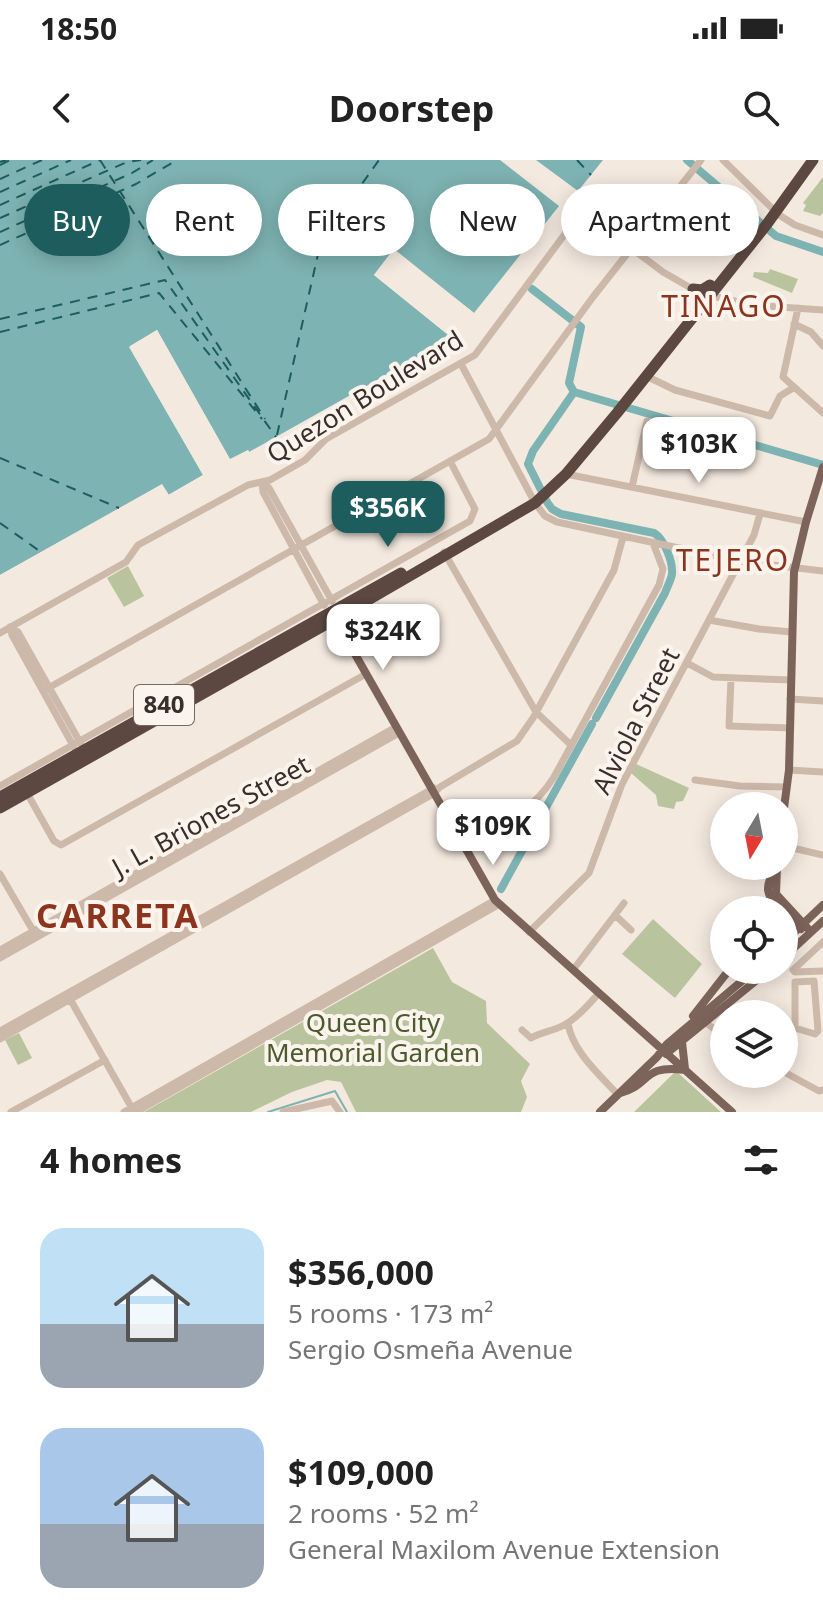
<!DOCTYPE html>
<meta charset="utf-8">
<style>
:root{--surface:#fff;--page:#f2f2f2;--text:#222;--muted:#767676;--accent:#1d5d5e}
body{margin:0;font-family:"Noto Sans",sans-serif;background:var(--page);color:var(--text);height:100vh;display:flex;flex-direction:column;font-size:30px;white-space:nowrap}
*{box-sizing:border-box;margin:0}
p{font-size:26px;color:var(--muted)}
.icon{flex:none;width:44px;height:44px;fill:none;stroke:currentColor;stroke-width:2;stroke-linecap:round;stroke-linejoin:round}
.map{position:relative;height:952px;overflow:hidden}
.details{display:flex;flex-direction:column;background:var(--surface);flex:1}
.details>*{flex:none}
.banner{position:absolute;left:24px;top:24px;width:776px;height:72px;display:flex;gap:16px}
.needle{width:52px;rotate:190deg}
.buttons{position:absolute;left:710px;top:632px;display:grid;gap:16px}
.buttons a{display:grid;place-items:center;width:88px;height:88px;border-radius:50%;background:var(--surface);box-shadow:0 4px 20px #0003;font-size:40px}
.price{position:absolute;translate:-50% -68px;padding:0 18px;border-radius:16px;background:#fff;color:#222;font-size:26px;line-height:52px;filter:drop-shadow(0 2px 4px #0008)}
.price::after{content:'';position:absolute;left:50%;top:48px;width:24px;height:18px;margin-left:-12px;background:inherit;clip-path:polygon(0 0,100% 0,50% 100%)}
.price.on{background:var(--accent);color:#fff}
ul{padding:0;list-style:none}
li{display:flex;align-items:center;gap:24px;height:200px;padding:0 40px}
li span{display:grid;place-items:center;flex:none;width:224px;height:160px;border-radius:24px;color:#555}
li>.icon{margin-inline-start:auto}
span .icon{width:96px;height:96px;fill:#fffc;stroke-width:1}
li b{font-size:34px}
h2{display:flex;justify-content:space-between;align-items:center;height:96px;padding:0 40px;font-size:34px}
.chip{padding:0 28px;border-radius:36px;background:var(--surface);box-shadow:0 4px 20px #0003;font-size:28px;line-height:72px}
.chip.on{background:var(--accent);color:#fff}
.status{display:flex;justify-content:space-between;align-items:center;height:56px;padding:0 40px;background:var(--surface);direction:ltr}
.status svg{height:22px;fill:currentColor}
header{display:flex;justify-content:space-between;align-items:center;height:104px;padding:0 40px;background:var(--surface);font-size:36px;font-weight:700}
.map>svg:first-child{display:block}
.green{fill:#b9c49e}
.water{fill:#7db3b2}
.pier{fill:#f4e9df}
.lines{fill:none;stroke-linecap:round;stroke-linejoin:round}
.stream{stroke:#7db3b2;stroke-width:2}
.river{stroke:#7db3b2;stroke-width:8}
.ferry{stroke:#1d5d5e;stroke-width:2;stroke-dasharray:10 8;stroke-linecap:butt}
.minor{stroke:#cdb9aa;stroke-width:7}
.major{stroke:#7d645b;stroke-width:8}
.highway{stroke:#5c4841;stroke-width:11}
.labels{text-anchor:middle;stroke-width:8;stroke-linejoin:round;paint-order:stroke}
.shield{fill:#fbf4ec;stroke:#746964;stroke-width:2}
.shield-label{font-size:24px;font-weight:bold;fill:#3a2e2a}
.street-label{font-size:26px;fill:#3a2e2a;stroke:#fbf4ec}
.park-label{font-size:26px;fill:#4b5a2d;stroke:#fbf4ec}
.quarter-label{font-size:30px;letter-spacing:2px;fill:#8d341f;stroke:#fbf4ec}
.district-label{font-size:34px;font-weight:bold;letter-spacing:2px;fill:#8d341f;stroke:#fbf4ec}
</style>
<div class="status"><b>18:50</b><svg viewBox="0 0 49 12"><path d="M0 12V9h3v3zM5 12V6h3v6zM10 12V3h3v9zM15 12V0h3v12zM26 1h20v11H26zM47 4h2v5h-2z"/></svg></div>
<header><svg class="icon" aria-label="back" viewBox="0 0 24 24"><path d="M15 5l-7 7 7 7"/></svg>Doorstep<svg class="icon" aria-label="search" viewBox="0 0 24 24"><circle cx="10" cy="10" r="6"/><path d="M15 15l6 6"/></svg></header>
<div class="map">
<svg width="823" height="952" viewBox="0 0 823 952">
<rect width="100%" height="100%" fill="#f4e9df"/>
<path class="green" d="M 823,17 L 823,53 L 820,56 L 803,51 L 806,45 L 803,43 Z
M 770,109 L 798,119 L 792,133 L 753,117 L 754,112 L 768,113 Z
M 128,406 L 144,436 L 124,447 L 107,418 Z
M 636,604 L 689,628 L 683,641 L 676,642 L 674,649 L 658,646 L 656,635 L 631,613 Z
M 653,759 L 702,804 L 675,838 L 622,794 Z
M 433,788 L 452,822 L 486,841 L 487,863 L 530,904 L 521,921 L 527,937 L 521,952 L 356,952 L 341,922 L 327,920 L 292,932 L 251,952 L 144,952 Z
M 19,873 L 32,898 L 18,905 L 5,880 Z
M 676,911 L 721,952 L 634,952 Z"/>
<path class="water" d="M 0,0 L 500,0 L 559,46 L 474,153 L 393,90 L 374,115 L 452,178 L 249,292 L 248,290 L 230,300 L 157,170 L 130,186 L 203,315 L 168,335 L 162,325 L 0,415 Z
M 536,0 L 603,0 L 578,31 Z"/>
<path class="pier" d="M 394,89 L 474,153 L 471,156 L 394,95 L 379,114 L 454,174 L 452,178 L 374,115 Z
M 157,170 L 230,299 L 248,290 L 251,295 L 231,304 L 227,303 L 155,175 L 135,188 L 207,313 L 207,317 L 169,339 L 161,330 L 0,419 L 0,415 L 162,324 L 169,335 L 203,315 L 129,187 Z"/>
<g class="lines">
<path class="stream" d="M 268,952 L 335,931 L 347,952"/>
<path class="river" d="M 687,0 L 776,76 L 823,92
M 532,129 L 581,167 L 569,223 L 574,232
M 574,232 L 533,291 L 528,304 L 547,342 L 552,349 L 561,354 L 654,373 C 664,379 673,401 672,414 C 671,420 667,427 665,433 L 596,558
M 574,232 L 823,305
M 501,729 L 592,564"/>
<path class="ferry" d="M 100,0 L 265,259
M 577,0 L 591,15
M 0,2 L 6,0
M 0,5 L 10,0
M 0,19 L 42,0
M 0,32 L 71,0
M 0,45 L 100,0
M 0,58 L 127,2 L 141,0
M 0,72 L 132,13 L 153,0
M 0,85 L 136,24 L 177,0
M 0,159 L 165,120 L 276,277
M 0,172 L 159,133 L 262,259
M 277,275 L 321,81 L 379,0
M 0,298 L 119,348
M 0,363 L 41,392"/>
<path class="minor" d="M 723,0 L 779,55 L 795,65 L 823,75
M 708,135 L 752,145 L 823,150
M 798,148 L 783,217 L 823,253
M 794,164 L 811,172 L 823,186
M 461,204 L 535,343 L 545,356 L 557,362 L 740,401 L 823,411
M 646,216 L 675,230 L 770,256 L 780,236 L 793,228
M 566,314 L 806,362
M 262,322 L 263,332 L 324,445
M 262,322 L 269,328 L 332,441
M 632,327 L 647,261
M 444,392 L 536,552 L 571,585
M 709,460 L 759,469 L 791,472
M 10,467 L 18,472 L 81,584
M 10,467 L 12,475 L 75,589
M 0,473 L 126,402 L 138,385 L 248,325 L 270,320 L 305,300 L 326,279 L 475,195 L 582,51 L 663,112 L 696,131
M 687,503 L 713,517 L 791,520
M 731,519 L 729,566 L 790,568
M 43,531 L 489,279 L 593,137 L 701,0
M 790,539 L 823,541
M 789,610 L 823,612
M 695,620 L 740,626 L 787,627
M 0,626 L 470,361 L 475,349 L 450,301
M 27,633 L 54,681 L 61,685 L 366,514
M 784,686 L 823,695
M 465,689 C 499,668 532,652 554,617 L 659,425 L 663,409 L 653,383
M 0,714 L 35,774
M 615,755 L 631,770
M 529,772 L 589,713 L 622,624 L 754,375 L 760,354
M 0,790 L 396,567
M 0,798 L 399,573
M 573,810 L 624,743
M 793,810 L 823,782
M 793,810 L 795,812 L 823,811
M 814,821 L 818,871 L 815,874 L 795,868 L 795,822 Z
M 70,839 L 133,950
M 568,863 C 572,891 600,915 618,935
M 706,863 L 724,876
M 522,870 L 531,878 C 543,871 557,871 569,862 C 580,855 590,843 599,833
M 0,871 L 434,628
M 0,879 L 433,634 L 440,627 L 517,581 L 533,558 L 614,410 L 623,377
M 784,912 L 819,931 L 823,930
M 11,952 L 105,900
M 124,952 L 495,740
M 136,952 L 498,745
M 283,952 L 332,941 L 340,952"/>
<path class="major" d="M 330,457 L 343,473 L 495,740 L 732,952
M 784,648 L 789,610 L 794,412 L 806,362 L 823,307
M 776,706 C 765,728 764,733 781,750
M 777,706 L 776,734 L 811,772
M 760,750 L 772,736
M 784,753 L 801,769
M 784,782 L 823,745
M 784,797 L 823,761
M 693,856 L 729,810
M 682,882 L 685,909
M 666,894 L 769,810
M 620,933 C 652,925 641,904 685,910
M 600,952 L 657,897 L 667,884 L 755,810"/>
<path class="highway" d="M 693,129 L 702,130 L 710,125
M 0,637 L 401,413
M 0,648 L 332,461 L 535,343 L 566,314 L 617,253 L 767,64 L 813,0"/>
</g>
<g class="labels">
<rect class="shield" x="134" y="525" width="60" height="40" rx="6"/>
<g class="shield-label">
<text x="164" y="553">840</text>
</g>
<g class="street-label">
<text transform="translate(365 237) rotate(-32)" y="9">Quezon Boulevard</text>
<text transform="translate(636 561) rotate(-63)" y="9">Alviola Street</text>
<text transform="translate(211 656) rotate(-29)" y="9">J. L. Briones Street</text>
</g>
<g class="park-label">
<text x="373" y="872">Queen City<tspan x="373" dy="30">Memorial Garden</tspan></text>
</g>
<g class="quarter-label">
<text x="724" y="157">TINAGO</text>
<text x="733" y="411">TEJERO</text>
</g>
<g class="district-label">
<text x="118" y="768">CARRETA</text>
</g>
</g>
</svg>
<div class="buttons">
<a><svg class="needle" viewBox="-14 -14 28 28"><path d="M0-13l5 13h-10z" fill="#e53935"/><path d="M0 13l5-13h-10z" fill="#767676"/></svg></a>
<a><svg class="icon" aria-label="locate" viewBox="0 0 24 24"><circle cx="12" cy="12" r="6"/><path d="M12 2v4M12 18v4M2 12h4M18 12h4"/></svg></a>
<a><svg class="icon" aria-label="layers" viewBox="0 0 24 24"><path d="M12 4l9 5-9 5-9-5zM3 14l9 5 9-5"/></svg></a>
</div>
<b class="price" style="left:699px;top:325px">$103K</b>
<b class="price on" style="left:388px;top:389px">$356K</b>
<b class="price" style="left:383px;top:512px">$324K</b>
<b class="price" style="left:493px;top:707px">$109K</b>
<div class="banner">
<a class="chip on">Buy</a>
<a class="chip">Rent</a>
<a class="chip">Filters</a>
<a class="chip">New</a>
<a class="chip">Apartment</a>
</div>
</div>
<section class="details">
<h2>4 homes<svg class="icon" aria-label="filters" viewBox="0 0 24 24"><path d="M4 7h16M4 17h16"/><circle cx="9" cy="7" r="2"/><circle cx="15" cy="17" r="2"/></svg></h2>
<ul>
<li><span style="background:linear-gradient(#bfe0f5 60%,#9aa5b1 0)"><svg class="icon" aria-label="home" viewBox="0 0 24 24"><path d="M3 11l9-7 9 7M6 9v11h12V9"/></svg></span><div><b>$356,000</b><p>5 rooms · 173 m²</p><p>Sergio Osmeña Avenue</p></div></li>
<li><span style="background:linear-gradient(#a9c7e8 60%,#9aa5b1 0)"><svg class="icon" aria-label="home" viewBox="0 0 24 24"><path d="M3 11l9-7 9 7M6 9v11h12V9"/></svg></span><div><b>$109,000</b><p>2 rooms · 52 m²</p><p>General Maxilom Avenue Extension</p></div></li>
</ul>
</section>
